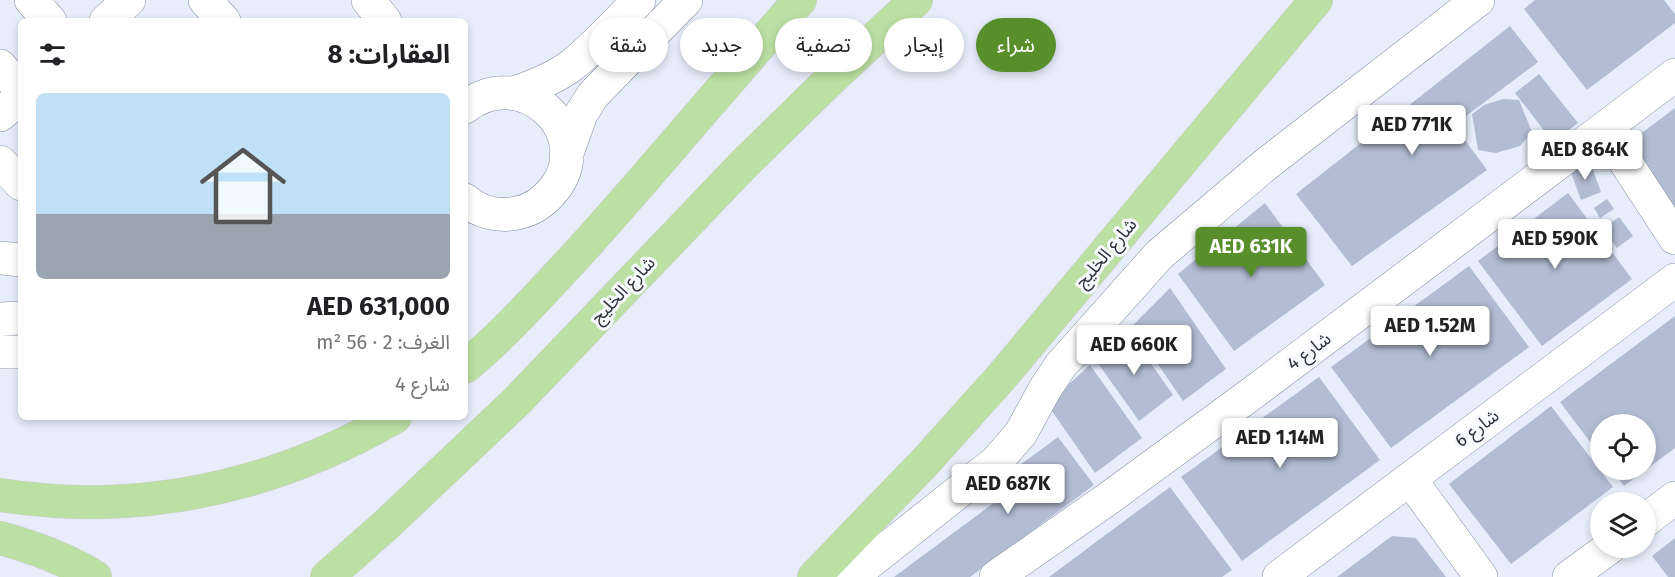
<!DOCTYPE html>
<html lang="ar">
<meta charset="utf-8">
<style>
:root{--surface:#fff;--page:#f2f2f2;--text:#202124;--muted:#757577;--accent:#588f2b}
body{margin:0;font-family:"Fira Sans","Noto Sans Arabic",sans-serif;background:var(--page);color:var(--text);direction:rtl;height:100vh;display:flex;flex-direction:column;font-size:22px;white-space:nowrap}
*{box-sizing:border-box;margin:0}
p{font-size:20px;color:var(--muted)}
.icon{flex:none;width:33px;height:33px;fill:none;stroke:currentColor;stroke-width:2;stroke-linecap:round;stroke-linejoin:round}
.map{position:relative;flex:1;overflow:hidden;direction:ltr}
.sheet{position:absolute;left:18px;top:18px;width:450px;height:402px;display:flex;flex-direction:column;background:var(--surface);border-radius:9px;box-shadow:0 3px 9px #0003;direction:rtl}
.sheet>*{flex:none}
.guide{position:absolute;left:486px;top:18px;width:570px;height:54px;direction:rtl;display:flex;gap:12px}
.fabs{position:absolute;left:1590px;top:414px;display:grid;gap:12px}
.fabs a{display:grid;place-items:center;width:66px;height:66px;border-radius:50%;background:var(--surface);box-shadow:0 3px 9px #0003;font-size:30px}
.price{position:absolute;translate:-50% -51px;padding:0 14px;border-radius:6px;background:#fff;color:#222;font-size:20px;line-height:39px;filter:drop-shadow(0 2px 3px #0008)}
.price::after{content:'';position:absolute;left:50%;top:36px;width:18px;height:14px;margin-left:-9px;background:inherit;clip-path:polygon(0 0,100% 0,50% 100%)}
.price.selected{background:var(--accent);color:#fff}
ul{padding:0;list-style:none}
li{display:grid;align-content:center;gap:12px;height:318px;padding:0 18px}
li span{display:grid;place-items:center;height:186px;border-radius:9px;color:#555}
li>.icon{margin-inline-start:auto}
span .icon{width:108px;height:108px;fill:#fffc;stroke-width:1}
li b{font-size:26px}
h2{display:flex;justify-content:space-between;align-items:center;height:72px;padding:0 18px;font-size:26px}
.tag{padding:0 21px;border-radius:27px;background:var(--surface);box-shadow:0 3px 9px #0003;font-size:21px;line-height:54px}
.tag.selected{background:var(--accent);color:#fff}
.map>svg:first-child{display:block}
.building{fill:#b2bcd2}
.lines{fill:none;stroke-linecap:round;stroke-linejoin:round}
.minor-casing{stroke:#858ea3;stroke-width:34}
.major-casing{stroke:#cccdcf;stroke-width:34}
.minor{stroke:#fff;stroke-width:33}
.major{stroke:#bce0a3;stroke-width:33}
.labels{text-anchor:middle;stroke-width:6;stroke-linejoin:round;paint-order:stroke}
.street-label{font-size:18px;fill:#2c3038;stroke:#f8faff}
</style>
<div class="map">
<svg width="1675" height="577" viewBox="0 0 1675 577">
<rect width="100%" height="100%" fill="#e7edfb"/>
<path class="building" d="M 1535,0 L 1664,0 L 1675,14 L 1675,23 L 1587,90 L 1524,9 Z
M 1510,26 L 1538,62 L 1454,125 L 1487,170 L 1352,266 L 1296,194 Z
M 1539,74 L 1578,123 L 1553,142 L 1515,93 Z
M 1503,99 L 1519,100 L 1532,132 L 1520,146 L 1496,153 L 1478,150 L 1472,114 L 1484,105 Z
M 1675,108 L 1675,209 L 1627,144 Z
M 1590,162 L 1601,192 L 1581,200 L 1570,170 Z
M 1568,193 L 1632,279 L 1542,346 L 1478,261 Z
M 1607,199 L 1614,209 L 1600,218 L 1594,208 Z
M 1265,203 L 1325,285 L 1234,351 L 1178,274 Z
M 1619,217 L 1633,236 L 1617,248 L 1602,229 Z
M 1469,266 L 1529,347 L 1391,448 L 1331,367 Z
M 1170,288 L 1226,369 L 1183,401 L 1132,326 Z
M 1675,316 L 1675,448 L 1624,486 L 1612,470 L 1646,470 L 1646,424 L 1600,424 L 1600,455 L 1560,402 Z
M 1128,331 L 1173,395 L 1139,421 L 1095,359 Z
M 1090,365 L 1142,438 L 1095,473 L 1047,404 Z
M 1319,377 L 1380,460 L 1242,561 L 1181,477 Z
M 1551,406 L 1613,487 L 1511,564 L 1449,484 Z
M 1058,437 L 1094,485 L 970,577 L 894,577 L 1014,488 L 1005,476 Z
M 1170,487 L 1232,570 L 1222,577 L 1049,577 Z
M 1392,536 L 1416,538 L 1446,577 L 1337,577 Z
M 1675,538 L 1675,577 L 1668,577 L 1652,556 Z"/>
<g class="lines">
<defs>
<path id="minor" d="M 31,0 L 50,21
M 205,0 L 224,21
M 368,0 L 385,21
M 106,21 L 129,0
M 0,66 L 21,90
M 514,93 C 535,86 555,78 572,65 C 596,46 617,22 639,0
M 465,107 C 523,62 596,133 555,188 C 545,201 533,210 517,213 C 498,217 479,212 465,200
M 0,115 L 21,97
M 1604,129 L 1675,238
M 566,156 L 581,114 L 593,95 L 686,0
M 0,162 L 21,184
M 0,258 L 21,260
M 0,319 L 21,318
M 0,352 L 21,352
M 1410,479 L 1481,577
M 1646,520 L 1675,498
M 851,577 L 996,462 L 1021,433 L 1045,389 L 1061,365 L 1159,255 L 1265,165 L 1478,0
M 996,577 L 1109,498 L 1254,392 L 1675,75
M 1279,577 L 1675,280
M 1569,577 L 1609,548"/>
<path id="major" d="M 465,367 C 500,338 531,304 562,271 C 644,183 719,89 800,0
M 0,495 C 35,500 70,503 105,502 C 209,499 305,469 395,417
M 0,538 C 33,547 66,559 95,577
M 327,577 L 386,525 L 517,401 L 745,163 L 831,79 L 916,0
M 814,577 L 926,461 L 1004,374 L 1316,0"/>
</defs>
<use href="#minor" class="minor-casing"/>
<use href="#major" class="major-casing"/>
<use href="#minor" class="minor"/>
<use href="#major" class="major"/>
</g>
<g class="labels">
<g class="street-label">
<text transform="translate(1106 253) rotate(-50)" y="6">شارع الخليج</text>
<text transform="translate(623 290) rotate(-47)" y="6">شارع الخليج</text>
<text transform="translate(1309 351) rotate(-37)" y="6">شارع 4</text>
<text transform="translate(1477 428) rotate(-37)" y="6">شارع 6</text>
</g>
</g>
</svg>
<div class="fabs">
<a><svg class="icon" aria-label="locate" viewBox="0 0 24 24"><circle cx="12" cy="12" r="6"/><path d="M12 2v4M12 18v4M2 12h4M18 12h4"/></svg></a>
<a><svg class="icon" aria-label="layers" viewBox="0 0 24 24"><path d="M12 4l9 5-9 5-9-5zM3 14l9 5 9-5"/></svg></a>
</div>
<b class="price" style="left:1412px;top:156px">AED 771K</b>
<b class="price" style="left:1585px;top:181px">AED 864K</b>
<b class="price" style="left:1555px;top:270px">AED 590K</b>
<b class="price selected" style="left:1251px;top:278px">AED 631K</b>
<b class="price" style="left:1430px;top:357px">AED 1.52M</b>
<b class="price" style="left:1134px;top:376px">AED 660K</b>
<b class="price" style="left:1280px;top:469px">AED 1.14M</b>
<b class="price" style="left:1008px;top:515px">AED 687K</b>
<div class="guide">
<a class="tag selected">شراء</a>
<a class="tag">إيجار</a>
<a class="tag">تصفية</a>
<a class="tag">جديد</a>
<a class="tag">شقة</a>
</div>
<section class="sheet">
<h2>العقارات: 8<svg class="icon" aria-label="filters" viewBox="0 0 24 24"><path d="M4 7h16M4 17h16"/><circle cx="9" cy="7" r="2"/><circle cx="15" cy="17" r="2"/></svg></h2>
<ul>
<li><span style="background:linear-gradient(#bfe0f5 65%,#9aa5b1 0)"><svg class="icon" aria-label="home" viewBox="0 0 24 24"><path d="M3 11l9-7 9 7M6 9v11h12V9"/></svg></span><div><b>AED 631,000</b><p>الغرف: 2 · 56 m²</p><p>شارع 4</p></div></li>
</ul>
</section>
</div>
